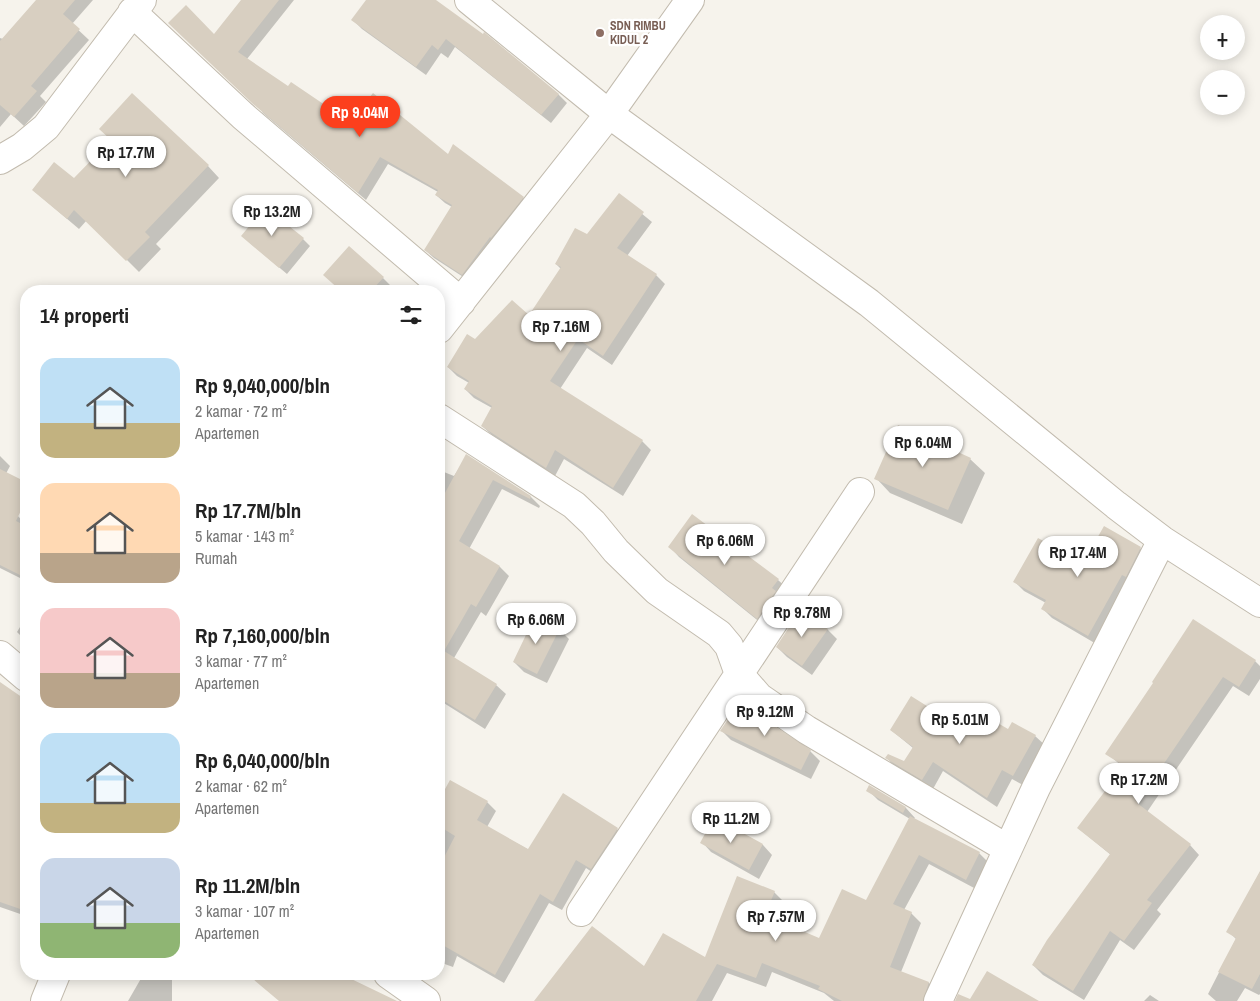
<!DOCTYPE html>
<html lang="id">
<meta charset="utf-8">
<style>
:root{--surface:#fff;--page:#f2f2f2;--text:#222;--muted:#767676;--accent:#fc3f1d}
body{margin:0;font-family:"Archivo Narrow",sans-serif;background:var(--page);color:var(--text);height:100vh;display:flex;flex-direction:column;font-size:19px;white-space:nowrap}
*{box-sizing:border-box;margin:0}
p{font-size:16px;color:var(--muted)}
.icon{flex:none;width:28px;height:28px;fill:none;stroke:currentColor;stroke-width:2;stroke-linecap:round;stroke-linejoin:round}
.map{position:relative;flex:1;overflow:hidden}
.drawer{position:absolute;left:20px;top:285px;width:425px;height:695px;display:flex;flex-direction:column;background:var(--surface);border-radius:20px;box-shadow:0 2px 12px #0003}
.drawer>*{flex:none}
.fabs{position:absolute;left:1200px;top:15px;display:grid;gap:10px}
.fabs a{display:grid;place-items:center;width:45px;height:45px;border-radius:50%;background:var(--surface);box-shadow:0 2px 12px #0003;font-size:25px}
.price{position:absolute;translate:-50% -42px;padding:0 11px;border-radius:18px;background:#fff;color:#222;font-size:16px;line-height:32px;filter:drop-shadow(0 1px 2px #0008)}
.price::after{content:'';position:absolute;left:50%;top:30px;width:15px;height:11px;margin-left:-8px;background:inherit;clip-path:polygon(0 0,100% 0,50% 100%)}
.price.on{background:var(--accent);color:#fff}
ul{padding:0;list-style:none}
li{display:flex;align-items:center;gap:15px;height:125px;padding:0 20px}
li span{display:grid;place-items:center;flex:none;width:140px;height:100px;border-radius:15px;color:#555}
li>.icon{margin-inline-start:auto}
span .icon{width:60px;height:60px;fill:#fffc;stroke-width:1}
li b{font-size:21px}
h2{display:flex;justify-content:space-between;align-items:center;height:60px;padding:0 20px;font-size:21px}
.map>svg:first-child{display:block}
.shadow{fill:#0003}
.building{fill:#d8cfc1}
.lines{fill:none;stroke-linecap:round;stroke-linejoin:round}
.minor-casing{stroke:#c2bbae;stroke-width:30}
.minor{stroke:#fff;stroke-width:28}
.education-dot{fill:#8d6e63;stroke:#fff;stroke-width:2}
.labels{text-anchor:middle;stroke-width:4.5;stroke-linejoin:round;paint-order:stroke}
.education-label{font-size:12px;font-weight:bold;fill:#785e54;stroke:#fff;text-anchor:start}
</style>
<div class="map">
<svg width="1260" height="1001" viewBox="0 0 1260 1001">
<rect width="100%" height="100%" fill="#f6f3ec"/>
<path class="shadow" d="M 37,0 L 93,0 L 72,24 L 89,40 L 40,96 L 46,102 L 24,126 L 11,114 L 0,127 L 0,38 L 3,39 Z
M 243,0 L 294,0 L 247,59 L 288,88 L 350,124 L 448,156 L 523,198 L 531,206 L 471,282 L 434,258 L 425,250 L 452,207 L 445,203 L 436,195 L 438,192 L 388,164 L 366,200 L 263,113 L 214,36 Z
M 367,0 L 434,0 L 558,94 L 567,103 L 551,123 L 455,47 L 448,58 L 441,53 L 426,75 L 362,29 L 353,20 Z
M 112,140 L 208,166 L 219,178 L 156,244 L 161,249 L 139,272 L 87,220 L 79,229 L 33,190 L 74,180 Z
M 619,195 L 652,222 L 627,256 L 656,275 L 665,284 L 612,365 L 587,348 L 560,389 L 642,441 L 651,450 L 623,496 L 564,459 L 555,476 L 492,435 L 482,426 L 492,408 L 474,398 L 465,389 L 469,383 L 457,376 L 448,367 L 476,340 L 529,317 L 561,269 L 556,264 L 588,236 Z
M 303,239 L 310,246 L 287,274 L 250,243 Z
M 383,278 L 392,287 L 388,291 L 335,291 L 337,287 Z
M 0,456 L 10,466 L 0,485 Z
M 467,456 L 531,497 L 540,506 L 539,508 L 502,489 L 469,549 L 500,567 L 509,576 L 486,616 L 481,612 L 454,658 L 496,685 L 506,694 L 485,729 L 439,700 L 439,470 L 454,476 Z
M 970,459 L 985,473 L 962,524 L 890,493 L 876,478 Z
M 0,505 L 18,516 L 26,525 L 26,581 L 0,568 Z
M 670,547 L 778,580 L 788,589 L 767,628 L 679,557 Z
M 1140,548 L 1150,558 L 1098,645 L 1052,618 L 1043,609 L 1046,603 L 1024,591 L 1014,581 L 1084,565 Z
M 801,611 L 828,630 L 837,639 L 812,675 L 787,657 L 777,647 Z
M 26,617 L 26,641 L 17,632 Z
M 1193,621 L 1255,661 L 1260,666 L 1260,679 L 1249,696 L 1233,686 L 1147,812 L 1190,845 L 1199,855 L 1157,910 L 1161,914 L 1134,950 L 1120,940 L 1084,1000 L 1043,975 L 1033,965 L 1111,855 L 1078,828 L 1124,768 L 1107,753 L 1155,683 Z
M 559,629 L 569,639 L 547,683 L 524,672 L 514,662 Z
M 0,683 L 26,702 L 26,916 L 0,907 Z
M 751,712 L 810,751 L 820,761 L 811,779 L 731,740 L 722,731 Z
M 891,730 L 1009,731 L 1035,736 L 1045,745 L 1023,785 L 1012,779 L 997,807 L 943,771 L 933,789 L 896,768 L 887,758 L 905,763 L 913,748 Z
M 451,782 L 487,802 L 496,811 L 487,827 L 529,850 L 617,829 L 626,838 L 601,878 L 586,868 L 562,910 L 549,903 L 504,983 L 457,956 L 453,967 L 439,962 L 439,802 Z
M 870,787 L 906,808 L 915,818 L 914,819 L 979,853 L 989,863 L 976,889 L 929,864 L 904,910 L 911,913 L 921,923 L 901,972 L 929,983 L 939,993 L 936,1001 L 834,1001 L 824,993 L 772,972 L 766,987 L 727,973 L 712,1001 L 536,1001 L 645,968 L 706,959 L 774,892 L 784,902 L 776,921 L 820,940 L 867,902 L 910,819 L 878,800 L 868,790 Z
M 715,818 L 763,845 L 772,855 L 759,879 L 711,852 L 702,842 Z
M 1260,872 L 1260,994 L 1259,995 L 1245,988 L 1237,1001 L 1216,1001 L 1208,994 L 1236,939 L 1228,931 Z
M 142,974 L 172,974 L 172,1001 L 128,1001 L 143,975 Z
M 177,974 L 188,974 L 185,980 Z
M 243,974 L 319,974 L 329,982 L 333,974 L 338,974 L 370,989 L 377,1001 L 298,1001 Z
M 1150,995 L 1159,1001 L 1144,1001 Z"/>
<path class="building" d="M 36,0 L 75,0 L 63,14 L 80,29 L 31,86 L 37,91 L 14,117 L 0,105 L 0,41 Z
M 241,0 L 279,0 L 238,52 L 288,86 L 291,82 L 350,122 L 373,93 L 448,154 L 453,144 L 524,197 L 491,238 L 490,237 L 462,275 L 424,250 L 452,205 L 435,195 L 438,190 L 380,157 L 358,193 L 253,104 L 168,23 L 186,5 L 214,34 Z
M 366,0 L 436,0 L 483,34 L 484,32 L 559,94 L 541,115 L 446,39 L 438,50 L 432,45 L 416,67 L 351,20 Z
M 132,93 L 209,165 L 145,232 L 150,237 L 126,261 L 74,210 L 67,219 L 32,190 L 54,162 L 74,178 L 111,140 L 99,129 Z
M 619,193 L 644,212 L 617,248 L 657,274 L 603,356 L 578,339 L 550,381 L 643,440 L 613,488 L 555,450 L 546,468 L 481,426 L 492,406 L 464,389 L 469,381 L 447,367 L 467,334 L 475,339 L 512,300 L 529,315 L 561,267 L 555,264 L 575,228 L 587,234 Z
M 265,207 L 304,238 L 279,268 L 241,236 Z
M 349,246 L 384,277 L 371,291 L 341,291 L 323,275 Z
M 898,425 L 971,458 L 948,510 L 874,479 Z
M 466,454 L 531,496 L 530,499 L 493,480 L 459,541 L 500,566 L 476,607 L 471,604 L 444,651 L 497,684 L 475,720 L 439,698 L 439,504 Z
M 0,469 L 26,482 L 26,500 L 16,521 L 26,526 L 26,578 L 0,565 Z
M 692,514 L 779,579 L 772,588 L 776,591 L 757,619 L 668,547 Z
M 1104,526 L 1141,547 L 1126,577 L 1122,575 L 1088,636 L 1041,609 L 1046,600 L 1013,582 L 1038,538 L 1083,563 Z
M 801,609 L 828,629 L 802,666 L 776,647 Z
M 535,616 L 560,628 L 537,674 L 513,662 Z
M 1193,619 L 1256,660 L 1239,687 L 1223,677 L 1137,803 L 1191,844 L 1147,900 L 1152,903 L 1124,941 L 1110,931 L 1073,991 L 1032,965 L 1047,940 L 1110,854 L 1077,828 L 1124,766 L 1105,754 L 1153,683 L 1152,682 Z
M 0,682 L 26,700 L 26,911 L 0,902 Z
M 911,696 L 954,723 L 965,704 L 1008,729 L 1012,722 L 1036,735 L 1013,776 L 1002,770 L 987,798 L 933,762 L 922,780 L 885,758 L 888,754 L 904,761 L 913,747 L 890,730 Z
M 741,700 L 750,710 L 811,750 L 801,770 L 720,731 Z
M 450,780 L 488,801 L 477,820 L 528,849 L 563,793 L 618,828 L 591,869 L 576,860 L 553,902 L 540,894 L 495,975 L 439,943 L 439,867 L 455,836 L 439,826 L 439,800 Z
M 869,785 L 906,807 L 903,813 L 866,791 Z
M 910,816 L 980,852 L 966,880 L 919,855 L 893,904 L 912,912 L 890,967 L 929,982 L 923,1001 L 842,1001 L 818,989 L 820,986 L 762,963 L 756,978 L 717,964 L 696,1001 L 534,1001 L 592,926 L 644,966 L 663,933 L 705,957 L 737,876 L 775,891 L 765,915 L 819,938 L 842,889 L 866,900 Z
M 714,817 L 763,844 L 749,870 L 700,843 Z
M 1260,871 L 1260,974 L 1252,989 L 1218,972 L 1236,938 L 1226,932 Z
M 987,971 L 1039,1001 L 955,1001 L 958,994 L 970,999 Z
M 247,974 L 341,974 L 397,1001 L 279,1001 Z"/>
<g class="lines">
<defs>
<path id="minor" d="M 469,0 L 609,114 L 869,303 L 1116,505 L 1162,540 L 1260,603
M 132,12 L 243,116 L 461,302
M 0,160 L 22,147 L 46,127 L 142,0
M 439,329 L 609,114 L 690,0
M 439,418 L 574,505 L 593,523 L 616,551 L 657,591 L 719,634 L 729,646 L 739,674 L 759,697 L 807,730 L 1008,849
M 0,655 L 26,677
M 581,912 L 860,492
M 388,974 L 426,1001
M 45,1001 L 56,974
M 938,1001 L 1036,788 L 1162,540"/>
</defs>
<use href="#minor" class="minor-casing"/>
<use href="#minor" class="minor"/>
</g>
<circle class="education-dot" cx="600" cy="33" r="5"/>
<g class="labels">
<g class="education-label">
<text x="610" y="30">SDN RIMBU<tspan x="610" dy="14">KIDUL 2</tspan></text>
</g>
</g>
</svg>
<div class="fabs">
<a>+</a>
<a>−</a>
</div>
<b class="price on" style="left:360px;top:138px">Rp 9.04M</b>
<b class="price" style="left:126px;top:178px">Rp 17.7M</b>
<b class="price" style="left:272px;top:237px">Rp 13.2M</b>
<b class="price" style="left:561px;top:352px">Rp 7.16M</b>
<b class="price" style="left:923px;top:468px">Rp 6.04M</b>
<b class="price" style="left:725px;top:566px">Rp 6.06M</b>
<b class="price" style="left:1078px;top:578px">Rp 17.4M</b>
<b class="price" style="left:802px;top:638px">Rp 9.78M</b>
<b class="price" style="left:536px;top:645px">Rp 6.06M</b>
<b class="price" style="left:765px;top:737px">Rp 9.12M</b>
<b class="price" style="left:960px;top:745px">Rp 5.01M</b>
<b class="price" style="left:1139px;top:805px">Rp 17.2M</b>
<b class="price" style="left:731px;top:844px">Rp 11.2M</b>
<b class="price" style="left:776px;top:942px">Rp 7.57M</b>
<section class="drawer">
<h2>14 properti<svg class="icon" aria-label="filters" viewBox="0 0 24 24"><path d="M4 7h16M4 17h16"/><circle cx="9" cy="7" r="2"/><circle cx="15" cy="17" r="2"/></svg></h2>
<ul>
<li><span style="background:linear-gradient(#bfe0f5 65%,#c2b280 0)"><svg class="icon" aria-label="home" viewBox="0 0 24 24"><path d="M3 11l9-7 9 7M6 9v11h12V9"/></svg></span><div><b>Rp 9,040,000/bln</b><p>2 kamar · 72 m²</p><p>Apartemen</p></div></li>
<li><span style="background:linear-gradient(#ffd9b3 70%,#b9a48a 0)"><svg class="icon" aria-label="home" viewBox="0 0 24 24"><path d="M3 11l9-7 9 7M6 9v11h12V9"/></svg></span><div><b>Rp 17.7M/bln</b><p>5 kamar · 143 m²</p><p>Rumah</p></div></li>
<li><span style="background:linear-gradient(#f6c9c9 65%,#b9a48a 0)"><svg class="icon" aria-label="home" viewBox="0 0 24 24"><path d="M3 11l9-7 9 7M6 9v11h12V9"/></svg></span><div><b>Rp 7,160,000/bln</b><p>3 kamar · 77 m²</p><p>Apartemen</p></div></li>
<li><span style="background:linear-gradient(#bfe0f5 70%,#c2b280 0)"><svg class="icon" aria-label="home" viewBox="0 0 24 24"><path d="M3 11l9-7 9 7M6 9v11h12V9"/></svg></span><div><b>Rp 6,040,000/bln</b><p>2 kamar · 62 m²</p><p>Apartemen</p></div></li>
<li><span style="background:linear-gradient(#c9d6e8 65%,#8fb573 0)"><svg class="icon" aria-label="home" viewBox="0 0 24 24"><path d="M3 11l9-7 9 7M6 9v11h12V9"/></svg></span><div><b>Rp 11.2M/bln</b><p>3 kamar · 107 m²</p><p>Apartemen</p></div></li>
</ul>
</section>
</div>
